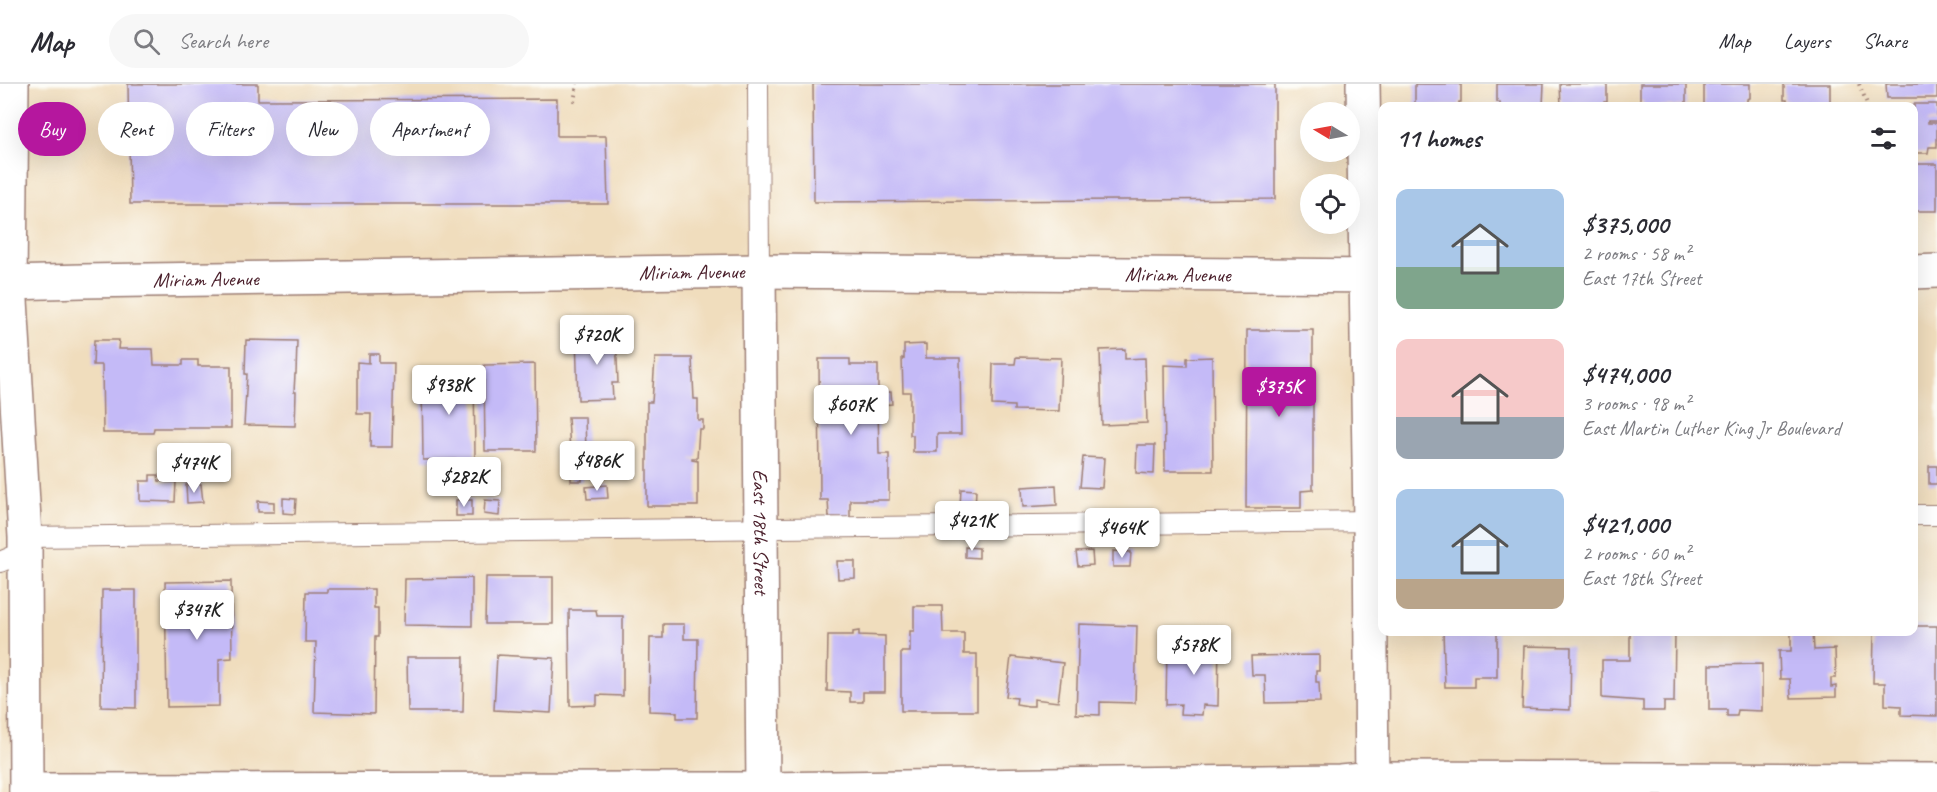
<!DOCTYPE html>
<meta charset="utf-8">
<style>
:root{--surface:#fff;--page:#f7f7f7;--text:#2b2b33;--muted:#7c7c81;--line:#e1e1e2;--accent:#b5179e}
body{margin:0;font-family:Caveat,sans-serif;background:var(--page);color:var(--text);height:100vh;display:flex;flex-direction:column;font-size:22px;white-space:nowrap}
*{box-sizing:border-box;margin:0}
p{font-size:20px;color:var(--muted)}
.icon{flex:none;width:33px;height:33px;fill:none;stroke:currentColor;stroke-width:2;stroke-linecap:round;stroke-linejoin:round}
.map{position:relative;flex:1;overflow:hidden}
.drawer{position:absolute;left:1378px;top:18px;width:540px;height:534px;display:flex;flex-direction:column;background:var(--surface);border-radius:12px;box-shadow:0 6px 24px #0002}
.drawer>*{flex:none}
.guide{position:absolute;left:18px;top:18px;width:570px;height:54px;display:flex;gap:12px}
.needle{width:39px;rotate:280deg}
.buttons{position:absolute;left:1300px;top:18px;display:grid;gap:12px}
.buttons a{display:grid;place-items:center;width:60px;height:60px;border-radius:50%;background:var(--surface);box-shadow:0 6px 24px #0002;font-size:30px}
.price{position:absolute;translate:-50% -51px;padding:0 14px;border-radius:6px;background:#fff;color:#222;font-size:20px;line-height:39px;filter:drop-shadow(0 2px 3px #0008)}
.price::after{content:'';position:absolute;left:50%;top:36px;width:18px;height:14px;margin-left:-9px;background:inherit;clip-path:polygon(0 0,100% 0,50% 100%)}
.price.on{background:var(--accent);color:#fff}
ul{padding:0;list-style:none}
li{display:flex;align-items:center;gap:18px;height:150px;padding:0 18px}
li span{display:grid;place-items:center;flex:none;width:168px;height:120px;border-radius:12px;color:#555}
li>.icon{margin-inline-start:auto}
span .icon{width:72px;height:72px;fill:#fffc;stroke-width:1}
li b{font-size:26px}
h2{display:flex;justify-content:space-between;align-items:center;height:72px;padding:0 18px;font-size:26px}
.pill{padding:0 21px;border-radius:27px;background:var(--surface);box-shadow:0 6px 24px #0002;font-size:21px;line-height:54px}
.pill.on{background:var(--accent);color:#fff}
header{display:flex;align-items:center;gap:36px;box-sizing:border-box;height:84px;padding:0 30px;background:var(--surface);border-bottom:2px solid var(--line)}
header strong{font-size:28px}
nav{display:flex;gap:33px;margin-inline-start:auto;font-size:21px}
.search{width:420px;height:54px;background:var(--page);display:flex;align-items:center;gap:15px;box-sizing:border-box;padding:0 21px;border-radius:33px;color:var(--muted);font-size:22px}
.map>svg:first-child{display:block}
.building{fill:#c4baf7}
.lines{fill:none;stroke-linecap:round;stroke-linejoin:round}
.lane-casing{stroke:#9d7e74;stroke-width:22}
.street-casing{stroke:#9d7e74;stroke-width:36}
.primary-casing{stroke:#9d7e74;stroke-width:36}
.path{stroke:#9d7e74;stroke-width:4;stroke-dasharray:1.5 4.5;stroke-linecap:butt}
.lane{stroke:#fff;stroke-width:20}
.street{stroke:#fff;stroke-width:33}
.primary{stroke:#fff;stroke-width:33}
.labels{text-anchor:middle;stroke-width:4.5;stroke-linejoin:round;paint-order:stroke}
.street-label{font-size:21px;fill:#4a1f2b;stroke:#fdfcf7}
</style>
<header>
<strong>Map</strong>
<div class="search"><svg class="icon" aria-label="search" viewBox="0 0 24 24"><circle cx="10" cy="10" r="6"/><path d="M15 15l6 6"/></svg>Search here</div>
<nav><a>Map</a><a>Layers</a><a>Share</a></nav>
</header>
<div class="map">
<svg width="1937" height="708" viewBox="0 0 1937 708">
<rect width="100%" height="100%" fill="#fdfcf7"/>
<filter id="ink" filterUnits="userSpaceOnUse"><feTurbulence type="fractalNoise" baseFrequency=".0167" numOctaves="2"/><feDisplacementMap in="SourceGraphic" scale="12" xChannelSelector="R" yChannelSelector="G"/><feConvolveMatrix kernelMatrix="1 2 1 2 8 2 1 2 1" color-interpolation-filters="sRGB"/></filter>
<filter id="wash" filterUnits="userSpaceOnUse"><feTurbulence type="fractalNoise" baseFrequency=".008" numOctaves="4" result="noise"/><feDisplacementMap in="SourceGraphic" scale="24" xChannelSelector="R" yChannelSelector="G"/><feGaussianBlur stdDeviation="1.35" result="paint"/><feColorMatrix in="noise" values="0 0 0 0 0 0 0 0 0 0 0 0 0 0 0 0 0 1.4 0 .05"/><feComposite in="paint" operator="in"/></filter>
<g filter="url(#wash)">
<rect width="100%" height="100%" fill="#f0ddbd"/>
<g id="blocks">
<path class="building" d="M 128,0 L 258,0 L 258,16 L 557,15 L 557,52 L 606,52 L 608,120 L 130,120 Z
M 813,0 L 1275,0 L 1275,115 L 814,118 Z
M 1415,0 L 1461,0 L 1461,18 L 1459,18 L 1459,22 L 1415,22 Z
M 1497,0 L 1544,0 L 1543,22 L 1500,22 L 1500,18 L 1497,18 Z
M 1560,0 L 1607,0 L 1607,18 L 1604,18 L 1604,22 L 1561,22 Z
M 1640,0 L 1686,0 L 1686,22 L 1643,22 L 1643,17 L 1640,17 Z
M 1704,0 L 1750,0 L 1750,14 L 1747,15 L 1747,22 L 1704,22 Z
M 1784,0 L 1830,0 L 1830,22 L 1787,22 L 1787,16 L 1784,16 Z
M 1886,0 L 1937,0 L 1937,14 L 1887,14 Z
M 1914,20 L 1937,20 L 1937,37 L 1928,37 L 1928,39 L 1937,39 L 1937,63 L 1929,63 L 1928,69 L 1914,69 Z
M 1914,80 L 1937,80 L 1937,127 L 1914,127 Z
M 1247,246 L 1313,246 L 1313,406 L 1301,407 L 1301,424 L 1246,424 Z
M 616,250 L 618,299 L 612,299 L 613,315 L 578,316 L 576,252 Z
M 94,256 L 119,256 L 118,265 L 153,265 L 154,281 L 183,281 L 183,276 L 198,276 L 198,282 L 231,282 L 231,344 L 154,344 L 153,349 L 103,349 L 102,281 L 93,281 Z
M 246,256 L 297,257 L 296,290 L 295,290 L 294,308 L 296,308 L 295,342 L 244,341 L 247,290 L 245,290 Z
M 926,260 L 926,274 L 960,274 L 961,350 L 937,350 L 937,368 L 913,368 L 913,351 L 910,351 L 910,308 L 903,308 L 902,274 L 904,275 L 904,261 Z
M 1125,265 L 1125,275 L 1145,274 L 1147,339 L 1102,341 L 1100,266 Z
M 369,270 L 379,270 L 379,279 L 394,279 L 392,363 L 370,363 L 371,330 L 357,330 L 357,278 L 369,279 Z
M 1016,273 L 1061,274 L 1059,327 L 1014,326 L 1014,322 L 992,321 L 993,280 L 1015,280 Z
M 1212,273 L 1213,387 L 1165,387 L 1164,281 L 1187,282 L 1187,274 Z
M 655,274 L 692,274 L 694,315 L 698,315 L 698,336 L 703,336 L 703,345 L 699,345 L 697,374 L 692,374 L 692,376 L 698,377 L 698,422 L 647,422 L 647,318 L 652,318 Z
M 819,275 L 850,275 L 850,281 L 878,281 L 878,308 L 891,308 L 892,320 L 878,321 L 879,370 L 889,370 L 889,416 L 850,416 L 850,434 L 829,433 L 828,416 L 820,416 Z
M 535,280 L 536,367 L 485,367 L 484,281 Z
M 438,285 L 474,285 L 475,375 L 423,376 L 422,299 L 439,299 Z
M 568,333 L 585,333 L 586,368 L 570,368 Z
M 1137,361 L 1155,361 L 1154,390 L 1136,389 Z
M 1083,373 L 1104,374 L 1102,404 L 1080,403 Z
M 571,380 L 582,380 L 582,397 L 571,397 Z
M 1929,382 L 1937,382 L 1937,400 L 1929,400 Z
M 150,391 L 158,391 L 159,397 L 176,398 L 175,418 L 140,417 L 140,397 L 150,397 Z
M 201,400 L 203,418 L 187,419 L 186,401 Z
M 607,401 L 608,414 L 587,415 L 586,403 Z
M 1056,401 L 1057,421 L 1023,423 L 1022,403 Z
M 961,405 L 976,406 L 975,424 L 960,423 Z
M 283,414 L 296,415 L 295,430 L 283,429 Z
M 456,416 L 472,416 L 472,432 L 456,432 Z
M 485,416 L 500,417 L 499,432 L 484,430 Z
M 258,417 L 274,418 L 274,428 L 258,428 Z
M 965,463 L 979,464 L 979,474 L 965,473 Z
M 1092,467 L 1093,481 L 1078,482 L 1076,468 Z
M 1113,467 L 1131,468 L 1130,483 L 1113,483 Z
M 837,477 L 855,477 L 855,494 L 838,495 Z
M 486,493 L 553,493 L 553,540 L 485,540 Z
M 472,494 L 472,542 L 404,541 L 405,495 Z
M 231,497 L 232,574 L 219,575 L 219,622 L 167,623 L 165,498 Z
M 327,505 L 374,505 L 374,524 L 378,524 L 378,553 L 375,553 L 374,630 L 314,628 L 316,558 L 305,558 L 306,508 L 327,508 Z
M 102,506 L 136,506 L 136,624 L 101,623 Z
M 914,522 L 942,522 L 943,549 L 964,549 L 964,570 L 977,570 L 977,627 L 901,627 L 901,568 L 910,568 L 910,547 L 914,547 Z
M 569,526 L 596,526 L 597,532 L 623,532 L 623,612 L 597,611 L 597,621 L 570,622 Z
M 663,540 L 684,540 L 684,555 L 698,555 L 697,634 L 677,634 L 677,628 L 649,627 L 650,554 L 663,554 Z
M 1079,540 L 1137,542 L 1135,619 L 1100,618 L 1100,631 L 1076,630 Z
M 1914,542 L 1937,542 L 1937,632 L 1901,631 L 1901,622 L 1885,621 L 1885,599 L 1873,599 L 1874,548 L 1914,548 Z
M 859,547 L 859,551 L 885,552 L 885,608 L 863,608 L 863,618 L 850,618 L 850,608 L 827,607 L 828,551 L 853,551 L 853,548 Z
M 1443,548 L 1497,548 L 1497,593 L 1474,593 L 1474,603 L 1445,603 Z
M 1630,548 L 1675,549 L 1674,618 L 1664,618 L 1664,627 L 1643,627 L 1643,617 L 1602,614 L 1602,576 L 1630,576 Z
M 1791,548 L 1813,548 L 1814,566 L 1835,565 L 1836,594 L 1831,594 L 1831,603 L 1836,602 L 1836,613 L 1791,614 L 1790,595 L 1780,595 L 1779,567 L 1791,567 Z
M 1195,552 L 1219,553 L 1218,622 L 1203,621 L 1202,631 L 1180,630 L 1181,620 L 1166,621 L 1167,565 L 1195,566 Z
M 1524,562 L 1571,563 L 1570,626 L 1522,624 Z
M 497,571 L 554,574 L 551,629 L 494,626 Z
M 1319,571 L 1319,587 L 1316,587 L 1316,598 L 1319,598 L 1320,618 L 1266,619 L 1265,591 L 1252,591 L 1251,572 Z
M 407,573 L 464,573 L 463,628 L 408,628 Z
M 1011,573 L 1063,579 L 1058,618 L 1034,615 L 1034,622 L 1028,622 L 1016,620 L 1017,614 L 1006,613 Z
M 1762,580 L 1762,627 L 1738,626 L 1737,632 L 1727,632 L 1727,626 L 1709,626 L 1709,581 Z"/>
</g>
</g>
<g filter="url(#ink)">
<use href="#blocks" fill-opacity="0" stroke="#9d7e74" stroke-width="1.5"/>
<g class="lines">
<defs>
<path id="lane" d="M 758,0 L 759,187
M 1914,431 L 1937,431
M 25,453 L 1378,437
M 0,478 L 24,468"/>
<g id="street">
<path d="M 1363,0 L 1370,437 L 1372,708"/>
<path id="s1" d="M 759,187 L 763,708"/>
<path d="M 1914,188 L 1937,187"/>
<path id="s2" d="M 0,201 L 10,199 L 82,197 L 759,187 L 1383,192"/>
<path d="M 26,706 L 763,705 L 1340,697 L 1372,694 L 1937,696"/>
</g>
<path id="primary" d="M 12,0 L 10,199 L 25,453 L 26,708"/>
</defs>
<use href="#lane" class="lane-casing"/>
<use href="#street" class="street-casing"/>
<use href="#primary" class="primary-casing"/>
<path class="path" d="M 1859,0 L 1868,22
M 574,18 L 577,0"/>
<use href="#lane" class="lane"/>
<use href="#street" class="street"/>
<use href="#primary" class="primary"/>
</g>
</g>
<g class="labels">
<g class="street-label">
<text dy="7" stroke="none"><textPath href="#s2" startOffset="692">Miriam Avenue</textPath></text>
<text dy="7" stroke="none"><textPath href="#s2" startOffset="1178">Miriam Avenue</textPath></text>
<text dy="7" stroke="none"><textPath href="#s2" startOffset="206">Miriam Avenue</textPath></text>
<text dy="7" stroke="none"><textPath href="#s1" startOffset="261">East 18th Street</textPath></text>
</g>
</g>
</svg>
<div class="buttons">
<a><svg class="needle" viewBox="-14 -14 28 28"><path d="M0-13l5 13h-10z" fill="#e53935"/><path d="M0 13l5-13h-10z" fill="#7c7c81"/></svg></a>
<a><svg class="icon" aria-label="locate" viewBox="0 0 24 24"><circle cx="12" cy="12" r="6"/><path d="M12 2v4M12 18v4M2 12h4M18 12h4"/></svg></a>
</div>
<b class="price" style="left:597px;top:282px">$720K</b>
<b class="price" style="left:449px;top:332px">$938K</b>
<b class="price on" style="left:1279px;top:334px">$375K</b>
<b class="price" style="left:851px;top:352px">$607K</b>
<b class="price" style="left:597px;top:408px">$486K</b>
<b class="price" style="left:194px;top:410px">$474K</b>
<b class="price" style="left:464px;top:424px">$282K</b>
<b class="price" style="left:972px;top:468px">$421K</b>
<b class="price" style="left:1122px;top:475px">$464K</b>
<b class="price" style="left:197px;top:557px">$347K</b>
<b class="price" style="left:1194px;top:592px">$578K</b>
<div class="guide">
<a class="pill on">Buy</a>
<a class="pill">Rent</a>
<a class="pill">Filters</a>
<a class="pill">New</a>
<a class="pill">Apartment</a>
</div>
<section class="drawer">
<h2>11 homes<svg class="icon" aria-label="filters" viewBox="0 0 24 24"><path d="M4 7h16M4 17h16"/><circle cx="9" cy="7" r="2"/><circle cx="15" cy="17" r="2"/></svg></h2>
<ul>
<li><span style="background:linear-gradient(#a9c7e8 65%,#7fa58c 0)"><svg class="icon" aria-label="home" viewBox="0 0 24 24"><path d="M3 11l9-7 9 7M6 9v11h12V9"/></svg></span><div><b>$375,000</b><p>2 rooms · 58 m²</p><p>East 17th Street</p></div></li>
<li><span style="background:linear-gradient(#f6c9c9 65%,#9aa5b1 0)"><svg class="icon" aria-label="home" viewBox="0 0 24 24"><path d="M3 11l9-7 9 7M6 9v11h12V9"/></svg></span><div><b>$474,000</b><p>3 rooms · 98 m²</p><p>East Martin Luther King Jr Boulevard</p></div></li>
<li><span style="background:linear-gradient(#a9c7e8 75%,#b9a48a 0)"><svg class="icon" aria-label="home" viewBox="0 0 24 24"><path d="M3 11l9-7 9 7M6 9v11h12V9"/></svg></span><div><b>$421,000</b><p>2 rooms · 60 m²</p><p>East 18th Street</p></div></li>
</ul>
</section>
</div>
